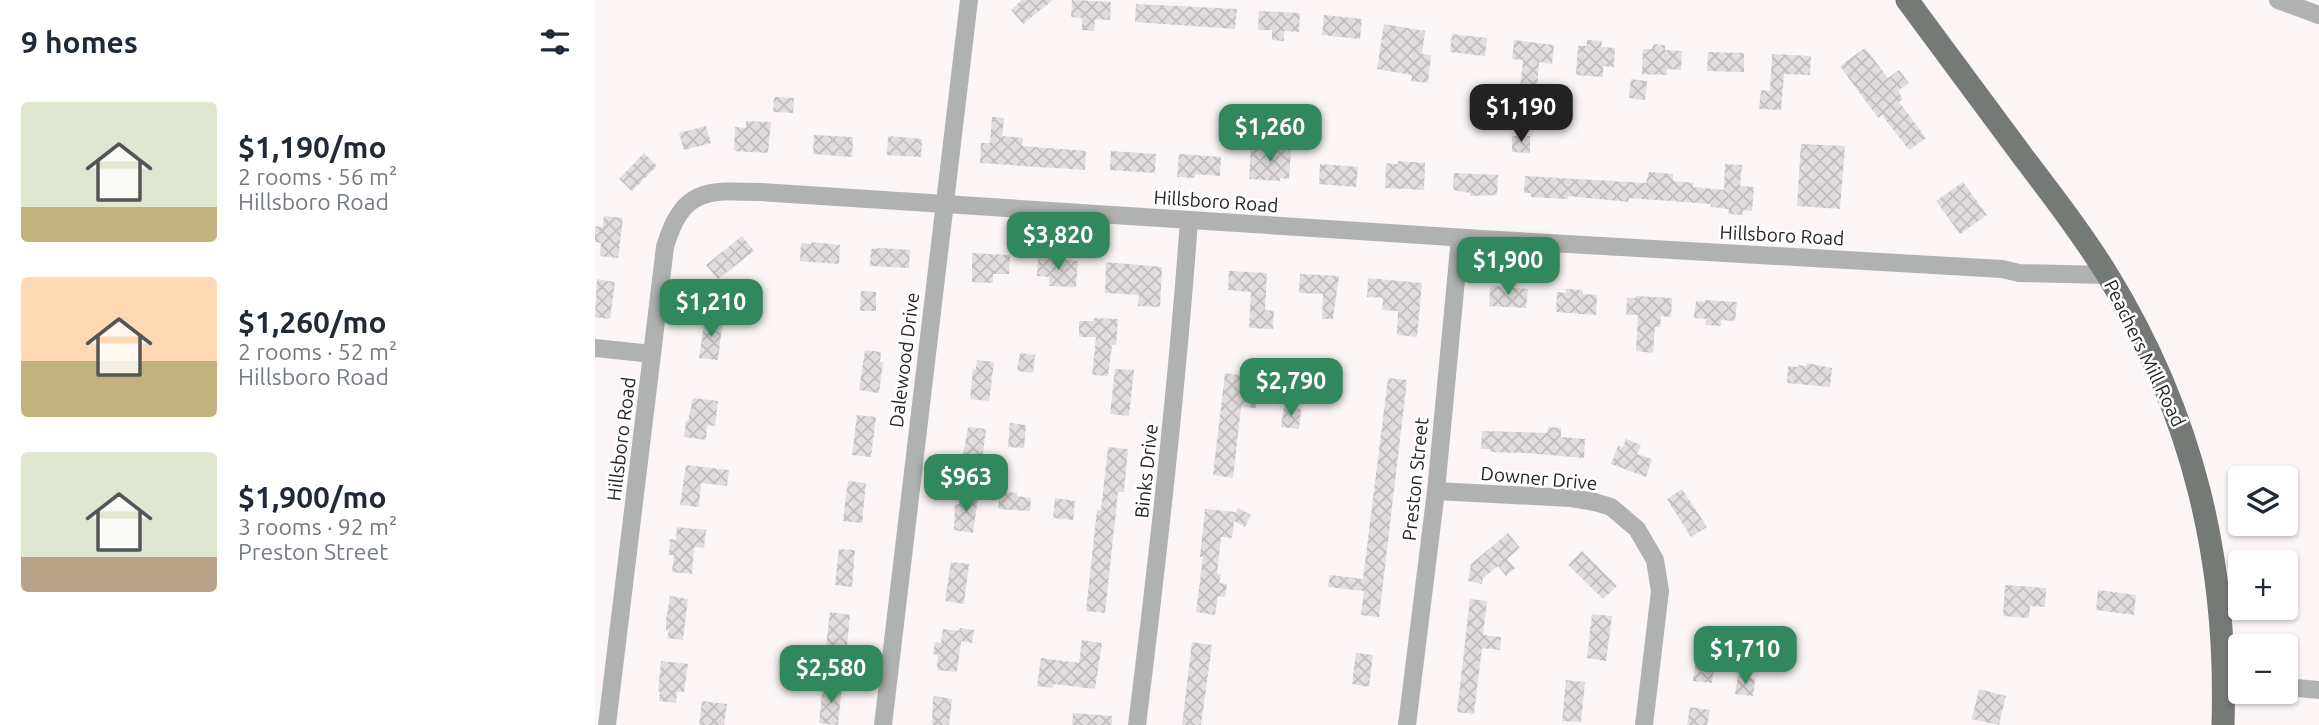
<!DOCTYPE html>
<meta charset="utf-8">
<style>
:root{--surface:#fff;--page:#f2f2f3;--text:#1f2937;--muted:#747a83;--accent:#31885c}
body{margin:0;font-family:Ubuntu,sans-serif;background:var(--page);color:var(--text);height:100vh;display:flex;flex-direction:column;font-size:26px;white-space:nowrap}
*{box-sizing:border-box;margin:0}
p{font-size:23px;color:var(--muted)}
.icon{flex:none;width:38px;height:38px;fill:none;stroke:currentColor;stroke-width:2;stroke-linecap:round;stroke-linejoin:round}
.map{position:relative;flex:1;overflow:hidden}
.drawer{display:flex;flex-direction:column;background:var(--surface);width:595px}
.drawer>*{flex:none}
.fabs{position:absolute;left:1633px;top:466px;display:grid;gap:14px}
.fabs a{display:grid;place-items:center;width:70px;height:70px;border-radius:7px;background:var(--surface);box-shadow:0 2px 5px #0004;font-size:35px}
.price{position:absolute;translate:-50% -60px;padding:0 16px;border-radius:14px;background:var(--accent);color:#fff;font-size:23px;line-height:46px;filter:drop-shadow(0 2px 4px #0008)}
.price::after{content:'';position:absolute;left:50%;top:42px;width:21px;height:16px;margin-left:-10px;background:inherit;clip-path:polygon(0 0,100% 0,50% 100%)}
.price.selected{background:#222;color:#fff}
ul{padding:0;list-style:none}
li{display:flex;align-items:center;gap:21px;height:175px;padding:0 21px}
li span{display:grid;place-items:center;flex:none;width:196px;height:140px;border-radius:7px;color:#555}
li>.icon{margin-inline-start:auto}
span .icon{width:84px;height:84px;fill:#fffc;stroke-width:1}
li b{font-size:30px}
h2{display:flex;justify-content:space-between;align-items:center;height:84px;padding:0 21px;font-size:30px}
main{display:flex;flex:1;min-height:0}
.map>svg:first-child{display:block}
.building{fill:url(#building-cross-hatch)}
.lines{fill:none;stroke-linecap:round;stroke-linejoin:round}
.minor{stroke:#b0b2b1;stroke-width:18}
.major{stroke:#767a77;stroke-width:23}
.labels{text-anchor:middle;stroke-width:5;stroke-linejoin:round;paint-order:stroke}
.street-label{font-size:19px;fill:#272525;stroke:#fff}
</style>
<main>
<section class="drawer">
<h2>9 homes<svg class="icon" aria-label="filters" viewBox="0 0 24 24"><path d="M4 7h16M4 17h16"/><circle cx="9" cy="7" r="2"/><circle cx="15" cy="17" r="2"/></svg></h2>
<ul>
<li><span style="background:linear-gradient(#dfe7d0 75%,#c2b280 0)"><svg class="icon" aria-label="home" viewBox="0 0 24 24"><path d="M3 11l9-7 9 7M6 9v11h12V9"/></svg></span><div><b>$1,190/mo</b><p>2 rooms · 56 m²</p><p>Hillsboro Road</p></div></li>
<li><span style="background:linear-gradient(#ffd9b3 60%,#c2b280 0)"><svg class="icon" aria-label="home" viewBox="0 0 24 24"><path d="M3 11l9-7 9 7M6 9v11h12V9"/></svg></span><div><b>$1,260/mo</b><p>2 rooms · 52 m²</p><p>Hillsboro Road</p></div></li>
<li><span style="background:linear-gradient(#dfe7d0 75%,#b9a48a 0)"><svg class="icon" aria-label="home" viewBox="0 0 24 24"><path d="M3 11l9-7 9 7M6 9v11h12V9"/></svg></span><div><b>$1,900/mo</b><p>3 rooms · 92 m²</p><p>Preston Street</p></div></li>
</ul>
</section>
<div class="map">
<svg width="1724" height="725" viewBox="0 0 1724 725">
<defs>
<pattern id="building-cross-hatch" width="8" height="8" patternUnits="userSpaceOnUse" patternTransform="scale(1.75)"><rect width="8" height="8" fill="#e1dbdd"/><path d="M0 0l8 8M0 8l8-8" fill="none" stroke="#c1bcbe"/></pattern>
</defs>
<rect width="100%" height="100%" fill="#fbf5f6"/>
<path class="building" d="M 427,0 L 458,0 L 428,24 L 416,10 Z
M 477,0 L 516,2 L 515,20 L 500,19 L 499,31 L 487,30 L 487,18 L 476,17 Z
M 541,4 L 642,9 L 640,29 L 540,22 Z
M 664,11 L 705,13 L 704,32 L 689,31 L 689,41 L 677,40 L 677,30 L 663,30 Z
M 729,15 L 767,19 L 765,39 L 727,35 Z
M 789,24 L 830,31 L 827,54 L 836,55 L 833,83 L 816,81 L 817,75 L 782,69 Z
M 857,34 L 892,38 L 890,56 L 855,52 Z
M 919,40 L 959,45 L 957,64 L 944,62 L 942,89 L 925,88 L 928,60 L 917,59 Z
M 992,40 L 1007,41 L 1006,47 L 1020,48 L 1019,67 L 1008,66 L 1008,77 L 981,75 L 983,46 L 992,46 Z
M 1058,44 L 1070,45 L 1070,50 L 1087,51 L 1086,70 L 1072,69 L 1072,75 L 1047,74 L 1048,49 L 1057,49 Z
M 1270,48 L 1293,78 L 1304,70 L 1314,83 L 1303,91 L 1308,99 L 1304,102 L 1331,138 L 1314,150 L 1287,115 L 1283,118 L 1245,66 Z
M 1113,52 L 1149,53 L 1149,72 L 1112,71 Z
M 1177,54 L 1216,56 L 1215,75 L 1189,74 L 1186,110 L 1164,109 L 1166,90 L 1175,91 Z
M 1036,79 L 1052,81 L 1050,100 L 1034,98 Z
M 179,97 L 199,98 L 198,113 L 178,112 Z
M 397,117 L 409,118 L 407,136 L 428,138 L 427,146 L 491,151 L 490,170 L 385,163 L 386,143 L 395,143 Z
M 151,121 L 176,122 L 173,153 L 139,151 L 140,127 L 151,128 Z
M 111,126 L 116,143 L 89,150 L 84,133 Z
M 219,135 L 258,137 L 257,157 L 218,154 Z
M 293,136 L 327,139 L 326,157 L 292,155 Z
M 917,136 L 935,136 L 935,153 L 917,152 Z
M 1206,144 L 1250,146 L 1245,209 L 1202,206 Z
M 656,147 L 696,149 L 694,179 L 685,178 L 685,181 L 654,179 Z
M 516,151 L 561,154 L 560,173 L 515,170 Z
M 49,153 L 62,166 L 37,191 L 24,179 Z
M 584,154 L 626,157 L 625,176 L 600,174 L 600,178 L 582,177 Z
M 803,161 L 830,163 L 829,190 L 790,188 L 791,163 L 803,164 Z
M 725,164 L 763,167 L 761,187 L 724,184 Z
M 1130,164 L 1147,165 L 1145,186 L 1159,187 L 1157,211 L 1148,210 L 1148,215 L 1133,214 L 1134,209 L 1116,207 L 1116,204 L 1034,198 L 1034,202 L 973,196 L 973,199 L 936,197 L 936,193 L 929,193 L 930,176 L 1051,183 L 1054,172 L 1078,174 L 1078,181 L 1099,183 L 1098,187 L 1129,190 Z
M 859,173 L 903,175 L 902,195 L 875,196 L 875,193 L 858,190 Z
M 1368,182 L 1392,215 L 1365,234 L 1341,201 Z
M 9,216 L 28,218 L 23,258 L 5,256 L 6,243 L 0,242 L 0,226 L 8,227 Z
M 147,236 L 159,251 L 123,279 L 111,265 Z
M 216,242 L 245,245 L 244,264 L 205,261 L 206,243 L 216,244 Z
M 285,248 L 315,250 L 314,268 L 275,266 L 276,249 Z
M 377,253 L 415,255 L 414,274 L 398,274 L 398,283 L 377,282 Z
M 443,257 L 483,261 L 481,287 L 454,286 L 454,277 L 442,276 Z
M 511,262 L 567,267 L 565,307 L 543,306 L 544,295 L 510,293 Z
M 634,271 L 672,273 L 670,310 L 679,311 L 678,329 L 654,328 L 656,292 L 633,290 Z
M 705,274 L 744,276 L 738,319 L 727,319 L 728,294 L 704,293 Z
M 773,278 L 827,283 L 822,337 L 802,335 L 803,311 L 787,310 L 788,298 L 772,297 Z
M 2,279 L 20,282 L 15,319 L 0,317 Z
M 900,286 L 933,289 L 931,308 L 894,306 L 895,287 Z
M 971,289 L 988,290 L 988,294 L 1002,295 L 1001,315 L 961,312 L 962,292 L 971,293 Z
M 266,291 L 281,292 L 281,311 L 265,311 Z
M 1041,296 L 1077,298 L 1076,317 L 1066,316 L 1065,327 L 1060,327 L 1058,353 L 1041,351 L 1043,315 L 1031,315 L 1032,298 L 1041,298 Z
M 1110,300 L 1142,302 L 1140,321 L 1126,320 L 1126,326 L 1110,325 L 1111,319 L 1099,318 L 1101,301 L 1110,302 Z
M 110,318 L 128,319 L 123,360 L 104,358 Z
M 499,318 L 523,319 L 521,345 L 517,345 L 513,376 L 497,375 L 501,337 L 484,337 L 484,321 L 498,321 Z
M 270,350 L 286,352 L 285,362 L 288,362 L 284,393 L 264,390 Z
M 425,353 L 440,355 L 438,373 L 422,371 Z
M 382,360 L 399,362 L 394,401 L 375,399 L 378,369 L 381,369 Z
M 1212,363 L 1237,368 L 1235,387 L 1192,383 L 1193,366 L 1203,367 L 1203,365 L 1211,366 Z
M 520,369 L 539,370 L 534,416 L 515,414 Z
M 630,373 L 649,376 L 647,389 L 663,391 L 661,408 L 646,407 L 638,478 L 618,475 Z
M 793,378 L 812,380 L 784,617 L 766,615 L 769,591 L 733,587 L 735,575 L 768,579 Z
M 98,398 L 123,401 L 120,426 L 112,425 L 111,440 L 89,437 L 91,421 L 93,421 Z
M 689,407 L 706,409 L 704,429 L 686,427 Z
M 262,415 L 281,417 L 276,457 L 257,455 Z
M 415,423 L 431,425 L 429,448 L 413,447 Z
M 373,427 L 391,429 L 386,470 L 366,467 Z
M 953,427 L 966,428 L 966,437 L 990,439 L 989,458 L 931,453 L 895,452 L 895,449 L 886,449 L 887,431 L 952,433 Z
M 1031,439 L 1046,445 L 1042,454 L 1057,459 L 1051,477 L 1016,464 L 1023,446 L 1028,447 Z
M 513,447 L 533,449 L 529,492 L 523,492 L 510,613 L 491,611 L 502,510 L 506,510 Z
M 91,465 L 134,470 L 132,486 L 106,483 L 104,507 L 85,505 Z
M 253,481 L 271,483 L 267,523 L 248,521 Z
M 1087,489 L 1112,527 L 1096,537 L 1072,499 Z
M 405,491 L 422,493 L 422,496 L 436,498 L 435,511 L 403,509 Z
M 365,494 L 383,497 L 378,533 L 359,530 L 360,505 L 364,504 Z
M 460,498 L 480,501 L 478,520 L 458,518 Z
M 643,508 L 656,515 L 650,527 L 639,521 L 637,538 L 626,537 L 622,574 L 626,574 L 624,583 L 632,584 L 630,597 L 623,596 L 620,615 L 601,612 L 608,557 L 605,557 L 610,509 L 640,512 L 640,514 Z
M 82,527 L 111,530 L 109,548 L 99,547 L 97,574 L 77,572 L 79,555 L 74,555 L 75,539 L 81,540 Z
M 913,533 L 925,548 L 912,559 L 920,568 L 911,576 L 903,566 L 888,578 L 887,584 L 873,581 L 876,564 Z
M 244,549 L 260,550 L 257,587 L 240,585 Z
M 987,551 L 1022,586 L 1008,599 L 973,565 Z
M 356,562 L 374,564 L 369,604 L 350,601 Z
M 1410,585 L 1451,588 L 1450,607 L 1435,606 L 1434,618 L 1408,616 Z
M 1503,590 L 1541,595 L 1539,615 L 1501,610 Z
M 75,596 L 93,599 L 88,640 L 72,638 L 74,630 L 71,630 L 71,620 Z
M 875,599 L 892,601 L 888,635 L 906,637 L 905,650 L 887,648 L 879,714 L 862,712 Z
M 235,612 L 255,615 L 251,657 L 230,654 Z
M 997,614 L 1017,616 L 1011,661 L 992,658 Z
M 365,628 L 379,630 L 377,643 L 366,641 L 362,672 L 342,670 L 343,655 L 338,654 L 340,642 L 346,643 L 348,629 L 364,631 Z
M 1104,637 L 1123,639 L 1121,656 L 1129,657 L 1127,670 L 1119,669 L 1117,683 L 1098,681 Z
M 487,640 L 507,643 L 500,689 L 459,684 L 458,688 L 442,686 L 446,658 L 484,663 Z
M 597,642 L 617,645 L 606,725 L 587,725 Z
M 761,653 L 778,655 L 774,687 L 757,684 Z
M 66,661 L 93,664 L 89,692 L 82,692 L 81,703 L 64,701 L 65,692 L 63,691 Z
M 1143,676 L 1160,679 L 1158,696 L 1140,694 Z
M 971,680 L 990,682 L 986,722 L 967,721 Z
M 228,684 L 247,686 L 243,725 L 224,723 Z
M 1384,689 L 1411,696 L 1404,725 L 1377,719 Z
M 340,696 L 357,699 L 354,725 L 337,725 L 338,698 Z
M 107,701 L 132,704 L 129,725 L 104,725 Z
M 1095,707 L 1115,710 L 1112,725 L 1092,725 Z
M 478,713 L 517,716 L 517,725 L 477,725 Z"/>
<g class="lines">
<path class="minor" d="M 1683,0 L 1724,15
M 0,348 L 57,354
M 841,491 L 976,498 L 1000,502 L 1016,507 L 1042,529 L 1060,560 L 1065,591 L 1049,725
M 1629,684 L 1645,685
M 1690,687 L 1724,690
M 12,725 L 70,247 C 87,189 111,190 165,192 L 887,239 L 1407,269 L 1424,273 L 1513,275
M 288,725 L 374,0
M 542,725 C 563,557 582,389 594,220
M 812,725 L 841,491 L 865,238"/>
<path class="major" d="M 1312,0 C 1351,53 1390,106 1429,158 C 1458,196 1487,234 1512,274 C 1598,414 1633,562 1628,725"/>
</g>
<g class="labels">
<g class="street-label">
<text transform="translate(621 201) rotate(4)" y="7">Hillsboro Road</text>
<text transform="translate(1187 235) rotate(3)" y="7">Hillsboro Road</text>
<text transform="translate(1550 353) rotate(64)" y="7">Peachers Mill Road</text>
<text transform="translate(309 360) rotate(-83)" y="7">Dalewood Drive</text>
<text transform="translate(26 439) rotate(-83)" y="7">Hillsboro Road</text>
<text transform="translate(551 471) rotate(-84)" y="7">Binks Drive</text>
<text transform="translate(944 478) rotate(5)" y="7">Downer Drive</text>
<text transform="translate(820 479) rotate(-84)" y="7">Preston Street</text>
</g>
</g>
</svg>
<div class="fabs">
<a><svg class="icon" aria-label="layers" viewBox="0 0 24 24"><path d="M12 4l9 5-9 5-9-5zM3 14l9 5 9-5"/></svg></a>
<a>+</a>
<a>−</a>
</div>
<b class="price selected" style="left:926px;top:144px">$1,190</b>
<b class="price" style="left:675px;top:164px">$1,260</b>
<b class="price" style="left:463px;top:272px">$3,820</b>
<b class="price" style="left:913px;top:297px">$1,900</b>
<b class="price" style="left:116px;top:339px">$1,210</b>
<b class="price" style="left:696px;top:418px">$2,790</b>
<b class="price" style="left:371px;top:514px">$963</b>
<b class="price" style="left:1150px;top:686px">$1,710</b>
<b class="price" style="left:236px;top:705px">$2,580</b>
</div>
</main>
